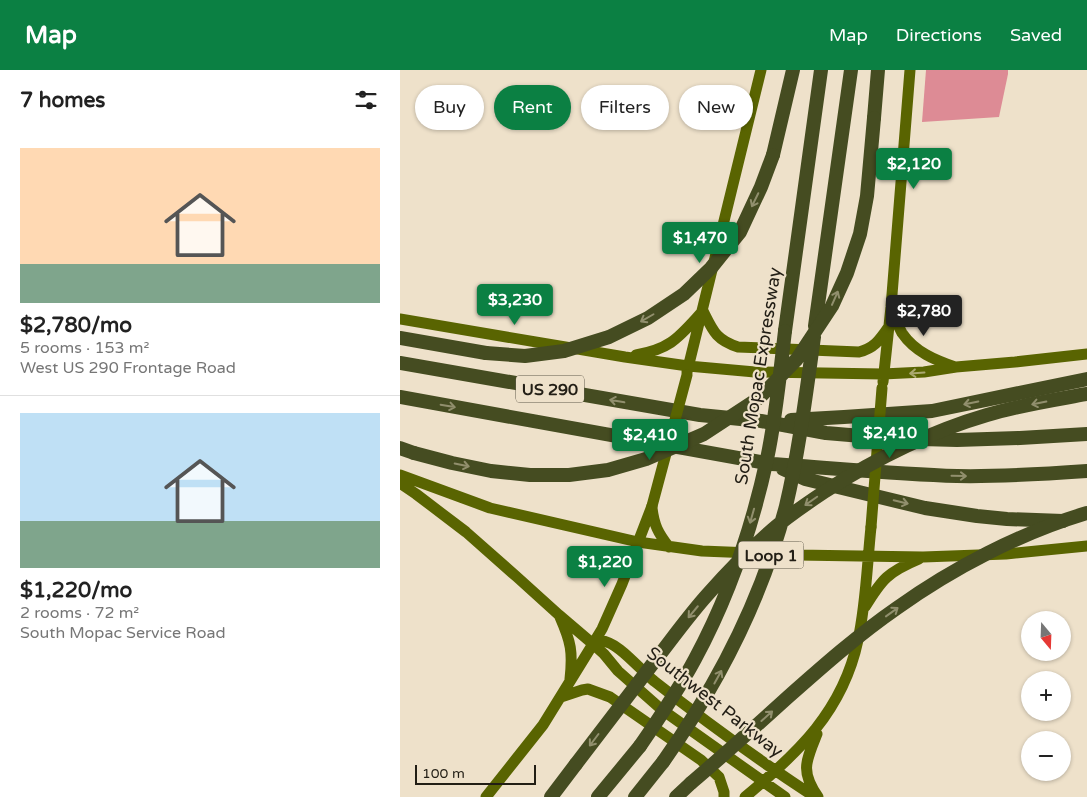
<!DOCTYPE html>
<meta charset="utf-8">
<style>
:root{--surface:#fff;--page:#f2f2f2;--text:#222;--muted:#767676;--line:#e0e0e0;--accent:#0b8043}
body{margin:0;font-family:"Varela Round",sans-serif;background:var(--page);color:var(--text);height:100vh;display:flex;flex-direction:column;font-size:19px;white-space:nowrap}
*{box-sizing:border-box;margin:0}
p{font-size:16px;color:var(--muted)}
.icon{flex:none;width:28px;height:28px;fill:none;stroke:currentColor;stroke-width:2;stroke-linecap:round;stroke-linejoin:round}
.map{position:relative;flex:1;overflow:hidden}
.panel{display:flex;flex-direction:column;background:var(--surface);width:400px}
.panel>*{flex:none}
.banner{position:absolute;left:15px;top:15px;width:475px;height:45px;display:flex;gap:10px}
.needle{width:32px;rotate:161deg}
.fabs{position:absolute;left:621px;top:541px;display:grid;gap:10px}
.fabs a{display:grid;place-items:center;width:50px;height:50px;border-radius:50%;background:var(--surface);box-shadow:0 1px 4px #0004;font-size:25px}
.scale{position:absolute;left:15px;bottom:12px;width:121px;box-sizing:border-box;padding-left:5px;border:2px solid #221e15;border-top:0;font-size:14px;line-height:18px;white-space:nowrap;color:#221e15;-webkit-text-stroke:4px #eee1ca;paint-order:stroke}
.price{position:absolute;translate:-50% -42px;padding:0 11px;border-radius:5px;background:var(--accent);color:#fff;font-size:16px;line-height:32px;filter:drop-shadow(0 1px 2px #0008)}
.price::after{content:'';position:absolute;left:50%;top:30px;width:15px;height:11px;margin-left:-8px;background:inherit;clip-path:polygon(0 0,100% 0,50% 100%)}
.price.active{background:#222;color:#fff}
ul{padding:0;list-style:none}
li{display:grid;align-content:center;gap:10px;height:265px;padding:0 20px}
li+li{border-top:1px solid var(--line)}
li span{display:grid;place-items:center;height:155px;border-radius:0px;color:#555}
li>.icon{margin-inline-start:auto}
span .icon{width:90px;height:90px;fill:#fffc;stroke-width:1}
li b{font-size:21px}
h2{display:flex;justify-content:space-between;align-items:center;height:60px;padding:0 20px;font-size:21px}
.chip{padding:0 18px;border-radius:22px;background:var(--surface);box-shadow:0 1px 4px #0004;font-size:18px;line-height:45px}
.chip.active{background:var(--accent);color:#fff}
header{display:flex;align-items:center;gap:30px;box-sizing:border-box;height:70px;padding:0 25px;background:var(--accent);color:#fff}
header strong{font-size:24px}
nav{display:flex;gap:28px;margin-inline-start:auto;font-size:18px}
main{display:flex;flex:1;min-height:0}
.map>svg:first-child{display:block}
.forest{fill:#dd8b95}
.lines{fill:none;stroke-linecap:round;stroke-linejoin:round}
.major{stroke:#596401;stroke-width:11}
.highway{stroke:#454c21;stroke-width:14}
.major-bridge{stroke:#596401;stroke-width:11}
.highway-bridge{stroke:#454c21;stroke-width:14}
.oneway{stroke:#918f6d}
.oneway2{stroke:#aba970}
.labels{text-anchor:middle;stroke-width:4.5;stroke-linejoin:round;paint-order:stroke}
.shield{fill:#eee1ca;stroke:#5f584b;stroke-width:1}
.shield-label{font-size:16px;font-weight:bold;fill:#221e15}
.street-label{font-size:18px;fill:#221e15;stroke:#eee1ca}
</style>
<header>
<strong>Map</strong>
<nav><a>Map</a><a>Directions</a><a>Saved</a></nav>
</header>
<main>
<section class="panel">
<h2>7 homes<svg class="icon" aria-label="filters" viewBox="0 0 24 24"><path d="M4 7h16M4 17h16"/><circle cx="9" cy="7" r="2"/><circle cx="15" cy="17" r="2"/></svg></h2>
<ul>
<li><span style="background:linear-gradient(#ffd9b3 75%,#7fa58c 0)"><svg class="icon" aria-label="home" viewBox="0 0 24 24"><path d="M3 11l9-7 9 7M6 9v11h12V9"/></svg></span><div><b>$2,780/mo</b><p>5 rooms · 153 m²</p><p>West US 290 Frontage Road</p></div></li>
<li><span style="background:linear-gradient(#bfe0f5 70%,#7fa58c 0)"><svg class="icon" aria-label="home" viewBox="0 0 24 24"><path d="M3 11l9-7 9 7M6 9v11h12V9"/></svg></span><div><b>$1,220/mo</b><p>2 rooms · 72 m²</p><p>South Mopac Service Road</p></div></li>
</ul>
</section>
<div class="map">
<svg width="687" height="727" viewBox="0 0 687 727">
<rect width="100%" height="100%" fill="#eee1ca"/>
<path class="forest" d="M 526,0 L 608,0 L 608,4 L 599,47 L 522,52 Z"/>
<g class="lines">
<path class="major" d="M 491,238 C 495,246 498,256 502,263 C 515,282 535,290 555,297
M 303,241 C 313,261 316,270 338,277 L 459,282 C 474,278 479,271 488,258
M 0,249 L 225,287 L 288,296 L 355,302 L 483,304 L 524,302 L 556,297 L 615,292 L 687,284
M 236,285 C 271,279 279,267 302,242
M 287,302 L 361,0
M 483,312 L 491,237 L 510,0
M 0,405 L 90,438 L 238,472 L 302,481 L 397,485 L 523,487 L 606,484 L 687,476
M 0,413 L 16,424 L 66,462 L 117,507 L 159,545 L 193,574 L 204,584 L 218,601 L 261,639 L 385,727
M 252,438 C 254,455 258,463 269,477
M 465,537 C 482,509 488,502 519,489
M 160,547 C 171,572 173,582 170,609
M 193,574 C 196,573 198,572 200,571 C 216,569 242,602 254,611 C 306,652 360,691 415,727
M 161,627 L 182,620 L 188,619 L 210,627 L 301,690 L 319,707 L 324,722 L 324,727
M 417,664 C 406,691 400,701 418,727
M 86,727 L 143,655 L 193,574 L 202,559 L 222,514 L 252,436
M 345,727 C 398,683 443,641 458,570 C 466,534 467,495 471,457"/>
<path class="highway" d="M 474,48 L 478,0
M 373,85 L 393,0
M 415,256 L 451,0
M 385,261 L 421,0
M 0,268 L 86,283
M 0,293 L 300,345 L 361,351 L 426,363 L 485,368 L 557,370 L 620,368 L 687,364
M 0,327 L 371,394 C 433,398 495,404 557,406 C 601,407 644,404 687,401
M 391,350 L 444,347 L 532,341 L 687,309
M 0,378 L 14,383
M 383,399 L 405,409 L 525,438 L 577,446 L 607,449 L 663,451
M 151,727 L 176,694
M 198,727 L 240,676
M 235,727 L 263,692
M 276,727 L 291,713"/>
<path class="major-bridge" d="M 252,436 L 287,305
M 471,457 L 482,318"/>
<path class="highway-bridge" d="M 86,283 L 125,286 L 164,281 L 209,267 L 248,248 L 284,224 L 311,198 L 340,162 L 361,117 L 373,85
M 14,383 L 52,393 L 91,401 L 130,405 L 169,405 L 208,400 L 246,389 L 304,364 L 359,328 L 397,289 L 432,236 L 447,203 L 460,164 L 467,126 L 474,48
M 240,676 C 260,647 279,619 295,589 C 329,526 352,458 367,389 C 376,347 380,303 385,261
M 263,692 C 318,614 362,529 386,436 C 399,381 406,324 414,267
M 176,694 C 202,660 228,626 254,592 C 272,569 289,545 308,524 C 328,501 349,480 372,460 C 388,446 406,434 424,422 C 475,389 529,362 587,345 C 620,335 654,330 687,324
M 291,713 C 324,685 356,656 388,627 C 423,596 458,565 497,538 C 553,498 620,463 687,443"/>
</g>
<defs><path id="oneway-shaft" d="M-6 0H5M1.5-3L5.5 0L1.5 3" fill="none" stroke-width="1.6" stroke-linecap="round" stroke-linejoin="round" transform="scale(1.25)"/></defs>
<g class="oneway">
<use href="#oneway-shaft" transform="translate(355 130) rotate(116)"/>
<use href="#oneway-shaft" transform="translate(435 228) rotate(-66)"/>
<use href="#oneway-shaft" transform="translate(247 248) rotate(150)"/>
<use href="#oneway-shaft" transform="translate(217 331) rotate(-170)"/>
<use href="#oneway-shaft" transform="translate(571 333) rotate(168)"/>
<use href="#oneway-shaft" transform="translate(639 333) rotate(169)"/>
<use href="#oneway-shaft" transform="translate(48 336) rotate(10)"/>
<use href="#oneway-shaft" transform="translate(62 395) rotate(12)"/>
<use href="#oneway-shaft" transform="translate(559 406) rotate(1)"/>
<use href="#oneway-shaft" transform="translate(411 431) rotate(145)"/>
<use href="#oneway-shaft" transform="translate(501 432) rotate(13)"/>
<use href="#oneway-shaft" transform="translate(352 446) rotate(106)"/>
<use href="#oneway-shaft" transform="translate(293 542) rotate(130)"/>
<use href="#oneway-shaft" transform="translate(492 542) rotate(-36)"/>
<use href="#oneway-shaft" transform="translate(318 607) rotate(-61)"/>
<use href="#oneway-shaft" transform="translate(367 646) rotate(-42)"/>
<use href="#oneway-shaft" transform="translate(194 670) rotate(127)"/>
</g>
<use class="oneway2" href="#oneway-shaft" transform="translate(517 303) rotate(176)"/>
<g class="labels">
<g class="shield">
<rect x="116" y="305.5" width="68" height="27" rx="4"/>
<rect x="338.5" y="471.5" width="65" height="27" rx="4"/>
</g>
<g class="shield-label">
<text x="150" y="325">US 290</text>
<text x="371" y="491">Loop 1</text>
</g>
<g class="street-label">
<text transform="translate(358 306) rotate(-81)" y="6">South Mopac Expressway</text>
<text transform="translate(315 632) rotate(38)" y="6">Southwest Parkway</text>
</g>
</g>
</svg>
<div class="fabs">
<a><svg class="needle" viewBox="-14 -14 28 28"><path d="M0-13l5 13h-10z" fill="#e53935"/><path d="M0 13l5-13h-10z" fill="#767676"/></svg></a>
<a>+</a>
<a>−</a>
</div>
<div class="scale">100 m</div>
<b class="price" style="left:514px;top:120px">$2,120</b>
<b class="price" style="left:300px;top:194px">$1,470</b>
<b class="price" style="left:115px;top:256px">$3,230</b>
<b class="price active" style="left:524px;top:267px">$2,780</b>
<b class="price" style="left:490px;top:389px">$2,410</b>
<b class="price" style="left:250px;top:391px">$2,410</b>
<b class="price" style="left:205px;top:518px">$1,220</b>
<div class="banner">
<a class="chip">Buy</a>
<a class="chip active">Rent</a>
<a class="chip">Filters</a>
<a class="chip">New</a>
</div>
</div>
</main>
